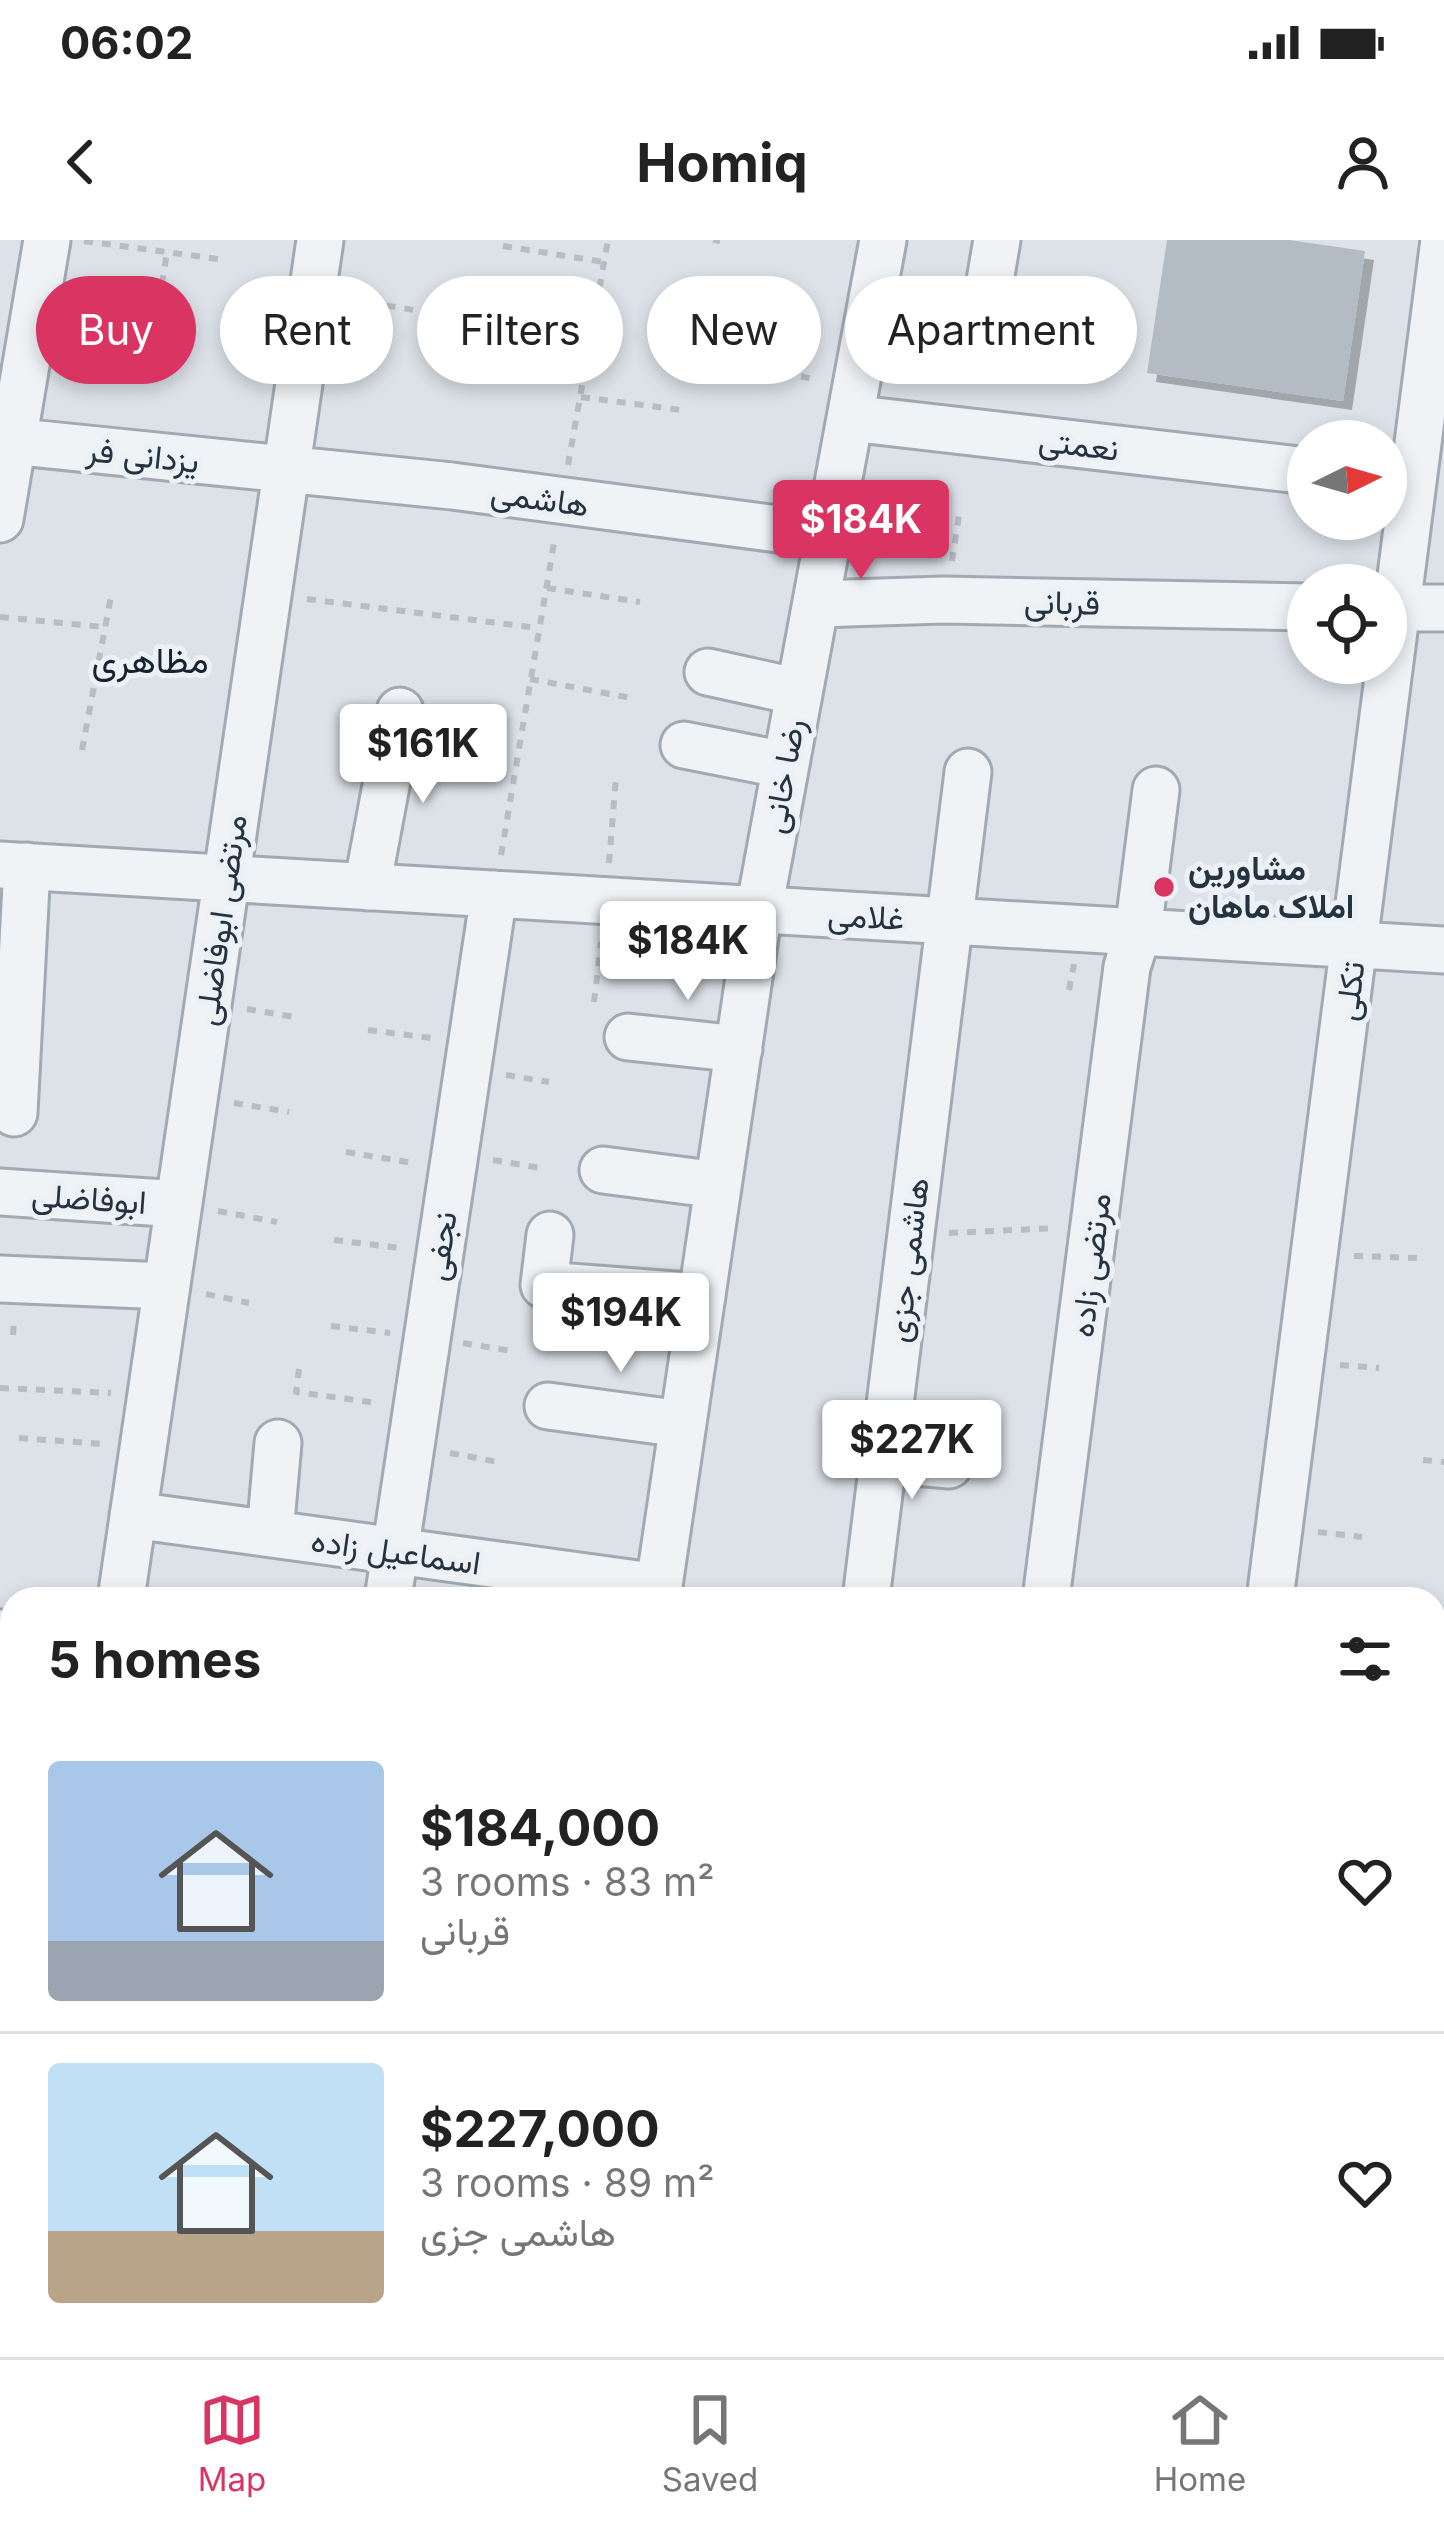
<!DOCTYPE html>
<meta charset="utf-8">
<style>
:root{--surface:#fff;--page:#f2f2f2;--text:#222;--muted:#767676;--line:#e0e0e0;--accent:#da3462}
body{margin:0;font-family:Inter,Vazirmatn,sans-serif;background:var(--page);color:var(--text);height:100vh;display:flex;flex-direction:column;font-size:45px;white-space:nowrap}
*{box-sizing:border-box;margin:0}
p{font-size:39px;color:var(--muted)}
.icon{flex:none;width:66px;height:66px;fill:none;stroke:currentColor;stroke-width:2;stroke-linecap:round;stroke-linejoin:round}
.map{position:relative;flex:1;overflow:hidden}
.panel{position:absolute;left:0px;top:1347px;width:1446px;height:771px;display:flex;flex-direction:column;background:var(--surface);border-radius:36px 36px 0 0;box-shadow:0 6px 18px #0003}
.panel>*{flex:none}
.hud{position:absolute;left:36px;top:36px;width:1374px;height:108px;display:flex;gap:24px}
.needle{width:78px;rotate:85deg}
.fabs{position:absolute;left:1287px;top:180px;display:grid;gap:24px}
.fabs a{display:grid;place-items:center;width:120px;height:120px;border-radius:50%;background:var(--surface);box-shadow:0 6px 18px #0003;font-size:60px}
.price{position:absolute;translate:-50% -102px;padding:0 27px;border-radius:12px;background:#fff;color:#222;font-size:39px;line-height:78px;filter:drop-shadow(0 3px 6px #0008)}
.price::after{content:'';position:absolute;left:50%;top:72px;width:36px;height:27px;margin-left:-18px;background:inherit;clip-path:polygon(0 0,100% 0,50% 100%)}
.price.selected{background:var(--accent);color:#fff}
ul{padding:0;list-style:none}
li{display:flex;align-items:center;gap:36px;height:300px;padding:0 48px}
li+li{border-top:3px solid var(--line)}
li span{display:grid;place-items:center;flex:none;width:336px;height:240px;border-radius:12px;color:#555}
li>.icon{margin-inline-start:auto}
span .icon{width:144px;height:144px;fill:#fffc;stroke-width:1}
li b{font-size:51px}
h2{display:flex;justify-content:space-between;align-items:center;height:144px;padding:0 48px;font-size:51px}
.tag{padding:0 42px;border-radius:54px;background:var(--surface);box-shadow:0 6px 18px #0003;font-size:42px;line-height:108px}
.tag.selected{background:var(--accent);color:#fff}
.status{display:flex;justify-content:space-between;align-items:center;height:84px;padding:0 60px;background:var(--surface);direction:ltr}
.status svg{height:33px;fill:currentColor}
header{display:flex;justify-content:space-between;align-items:center;height:156px;padding:0 48px;background:var(--surface);font-size:54px;font-weight:700}
.tabs{display:flex;justify-content:space-around;align-items:center;height:168px;border-top:3px solid var(--line);background:var(--surface);font-size:33px;color:var(--muted)}
.tabs a{display:grid;justify-items:center;gap:6px}
.tabs .selected{color:var(--accent)}
.map>svg:first-child{display:block}
.built{fill:#cad2da}
.park{fill:#c5d3bd}
.building{fill:#b3bcc5;filter:url(#shadow)}
.lines{fill:none;stroke-linecap:round;stroke-linejoin:round}
.minor-casing{stroke:#a1aab2;stroke-width:51}
.path{stroke:#b6bdc3;stroke-width:6;stroke-dasharray:9 9;stroke-linecap:butt}
.minor{stroke:#eff3f6;stroke-width:45}
.poi-dot{fill:#da3462;stroke:#ecf1f6;stroke-width:4.5}
.labels{text-anchor:middle;stroke-width:10;stroke-linejoin:round;paint-order:stroke}
.street-label{font-size:33px;fill:#253240;stroke:#ecf1f6}
.poi-label{font-size:33px;font-weight:bold;fill:#253240;stroke:#ecf1f6;text-anchor:start}
.neighbourhood-label{font-size:36px;fill:#172330;stroke:#ecf1f6}
</style>
<div class="status"><b>06:02</b><svg viewBox="0 0 49 12"><path d="M0 12V9h3v3zM5 12V6h3v6zM10 12V3h3v9zM15 12V0h3v12zM26 1h20v11H26zM47 4h2v5h-2z"/></svg></div>
<header><svg class="icon" aria-label="back" viewBox="0 0 24 24"><path d="M15 5l-7 7 7 7"/></svg>Homiq<svg class="icon" aria-label="person" viewBox="0 0 24 24"><circle cx="12" cy="8" r="4"/><path d="M4 21q1-7 8-7t8 7"/></svg></header>
<div class="map">
<svg width="1444" height="2117" viewBox="0 0 1444 2117">
<defs>
<filter id="shadow"><feDropShadow dx="9" dy="9" stdDeviation="0" flood-color="#0004"/></filter>
</defs>
<rect width="100%" height="100%" fill="#dce2e8"/>
<path class="built" d="M 1207,2106 L 1427,2106 L 1429,2117 L 1206,2117 Z"/>
<path class="park" d="M 1444,1910 L 1444,2117 L 1429,2117 L 1427,2106 L 1434,2106 L 1434,1912 Z"/>
<path class="building" d="M 1167,0 L 1289,0 L 1365,11 L 1343,161 L 1147,133 Z"/>
<g class="lines">
<defs>
<path id="minor" d="M 985,70 L 997,0
M 850,178 L 1308,231
M 0,200 L 452,246 L 793,291
M 0,279 L 47,0
M 816,364 L 944,360 L 1308,367
M 1386,368 L 1444,368
M 708,432 L 799,452
M 684,505 L 785,525
M 0,625 L 1444,710
M 367,647 L 400,471
M 628,797 L 739,809
M 14,873 L 27,626
M 603,930 L 718,945
M 0,952 L 179,964
M 550,995 L 544,1045 L 702,1057
M 0,1039 L 167,1046
M 548,1166 L 682,1184
M 882,1219 L 949,1225
M 133,1275 L 659,1347
M 270,1293 L 278,1203
M 121,1359 L 320,0
M 388,1359 L 494,654
M 657,1359 L 759,670 L 883,0
M 866,1359 L 968,532
M 1046,1359 L 1127,727 L 1138,692 L 1156,550
M 1270,1359 L 1444,0
M 0,1393 L 12,1393
M 0,1683 L 12,1684
M 1435,1751 L 1444,1695
M 0,1996 L 12,1995
M 329,2106 L 348,2109
M 9,2117 L 12,2100
M 273,2117 L 275,2106
M 545,2117 L 547,2106
M 763,2117 L 765,2106
M 945,2117 L 947,2106
M 1175,2117 L 1176,2106"/>
</defs>
<use href="#minor" class="minor-casing"/>
<path class="path" d="M 713,0 L 720,1
M 84,1 L 226,20
M 503,6 L 604,22
M 351,60 L 414,70
M 480,100 L 587,120
M 766,128 L 817,140
M 148,133 L 167,12
M 581,157 L 681,170
M 568,225 L 608,0
M 952,321 L 959,276
M 547,348 L 640,362
M 307,359 L 538,388
M 0,377 L 104,387
M 530,439 L 631,458
M 82,510 L 112,351
M 501,615 L 555,297
M 609,623 L 616,537
M 1069,750 L 1074,724
M 594,762 L 601,702
M 247,769 L 300,778
M 368,790 L 431,798
M 506,835 L 549,842
M 234,863 L 289,872
M 346,912 L 413,923
M 493,920 L 540,928
M 218,971 L 277,982
M 949,993 L 1056,988
M 334,1000 L 400,1008
M 1354,1016 L 1419,1018
M 206,1054 L 249,1063
M 331,1086 L 390,1093
M 13,1095 L 14,1079
M 463,1103 L 512,1111
M 1340,1125 L 1379,1128
M 299,1129 L 296,1152 L 377,1163
M 0,1148 L 111,1153
M 19,1198 L 104,1204
M 450,1213 L 498,1222
M 1423,1220 L 1444,1222
M 1318,1292 L 1362,1297"/>
<use href="#minor" class="minor"/>
</g>
<circle class="poi-dot" cx="1164" cy="647" r="12"/>
<g class="labels">
<g class="street-label">
<text transform="translate(1079 204) rotate(7)" y="12">نعمتی</text>
<text transform="translate(143 215) rotate(6)" y="12">یزدانی فر</text>
<text transform="translate(540 258) rotate(8)" y="12">هاشمی</text>
<text transform="translate(1062 362) rotate(1)" y="12">قربانی</text>
<text transform="translate(783 536) rotate(-80)" y="12">رضا خانی</text>
<text transform="translate(866 676) rotate(3)" y="12">غلامی</text>
<text transform="translate(220 680) rotate(-82)" y="12">مرتضی ابوفاضلی</text>
<text transform="translate(1349 751) rotate(-83)" y="12">تکلی</text>
<text transform="translate(89 958) rotate(4)" y="12">ابوفاضلی</text>
<text transform="translate(440 1006) rotate(-82)" y="12">نجفی</text>
<text transform="translate(907 1020) rotate(-83)" y="12">هاشمی جزی</text>
<text transform="translate(1090 1025) rotate(-83)" y="12">مرتضی زاده</text>
<text transform="translate(396 1311) rotate(8)" y="12">اسماعیل زاده</text>
</g>
<g class="poi-label">
<text x="1188" y="640">مشاورین<tspan x="1188" dy="38">املاک ماهان</tspan></text>
</g>
<g class="neighbourhood-label">
<text x="150" y="433">مظاهری</text>
</g>
</g>
</svg>
<div class="fabs">
<a><svg class="needle" viewBox="-14 -14 28 28"><path d="M0-13l5 13h-10z" fill="#e53935"/><path d="M0 13l5-13h-10z" fill="#767676"/></svg></a>
<a><svg class="icon" aria-label="locate" viewBox="0 0 24 24"><circle cx="12" cy="12" r="6"/><path d="M12 2v4M12 18v4M2 12h4M18 12h4"/></svg></a>
</div>
<b class="price selected" style="left:861px;top:342px">$184K</b>
<b class="price" style="left:423px;top:566px">$161K</b>
<b class="price" style="left:688px;top:763px">$184K</b>
<b class="price" style="left:621px;top:1135px">$194K</b>
<b class="price" style="left:912px;top:1262px">$227K</b>
<div class="hud">
<a class="tag selected">Buy</a>
<a class="tag">Rent</a>
<a class="tag">Filters</a>
<a class="tag">New</a>
<a class="tag">Apartment</a>
</div>
<section class="panel">
<h2>5 homes<svg class="icon" aria-label="filters" viewBox="0 0 24 24"><path d="M4 7h16M4 17h16"/><circle cx="9" cy="7" r="2"/><circle cx="15" cy="17" r="2"/></svg></h2>
<ul>
<li><span style="background:linear-gradient(#a9c7e8 75%,#9aa5b1 0)"><svg class="icon" aria-label="home" viewBox="0 0 24 24"><path d="M3 11l9-7 9 7M6 9v11h12V9"/></svg></span><div><b>$184,000</b><p>3 rooms · 83 m²</p><p>قربانی</p></div><svg class="icon" aria-label="heart" viewBox="0 0 24 24"><path d="M12 20l-8-8c-3-5 5-10 8-4 3-6 11-1 8 4z"/></svg></li>
<li><span style="background:linear-gradient(#bfe0f5 70%,#b9a48a 0)"><svg class="icon" aria-label="home" viewBox="0 0 24 24"><path d="M3 11l9-7 9 7M6 9v11h12V9"/></svg></span><div><b>$227,000</b><p>3 rooms · 89 m²</p><p>هاشمی جزی</p></div><svg class="icon" aria-label="heart" viewBox="0 0 24 24"><path d="M12 20l-8-8c-3-5 5-10 8-4 3-6 11-1 8 4z"/></svg></li>
</ul>
</section>
</div>
<nav class="tabs">
<a class="selected"><svg class="icon" aria-label="map" viewBox="0 0 24 24"><path d="M3 6l6-2 6 2 6-2v14l-6 2-6-2-6 2zM9 4v14M15 6v14"/></svg>Map</a>
<a><svg class="icon" aria-label="saved" viewBox="0 0 24 24"><path d="M7 4h10v16l-5-4-5 4z"/></svg>Saved</a>
<a><svg class="icon" aria-label="home" viewBox="0 0 24 24"><path d="M3 11l9-7 9 7M6 9v11h12V9"/></svg>Home</a>
</nav>
